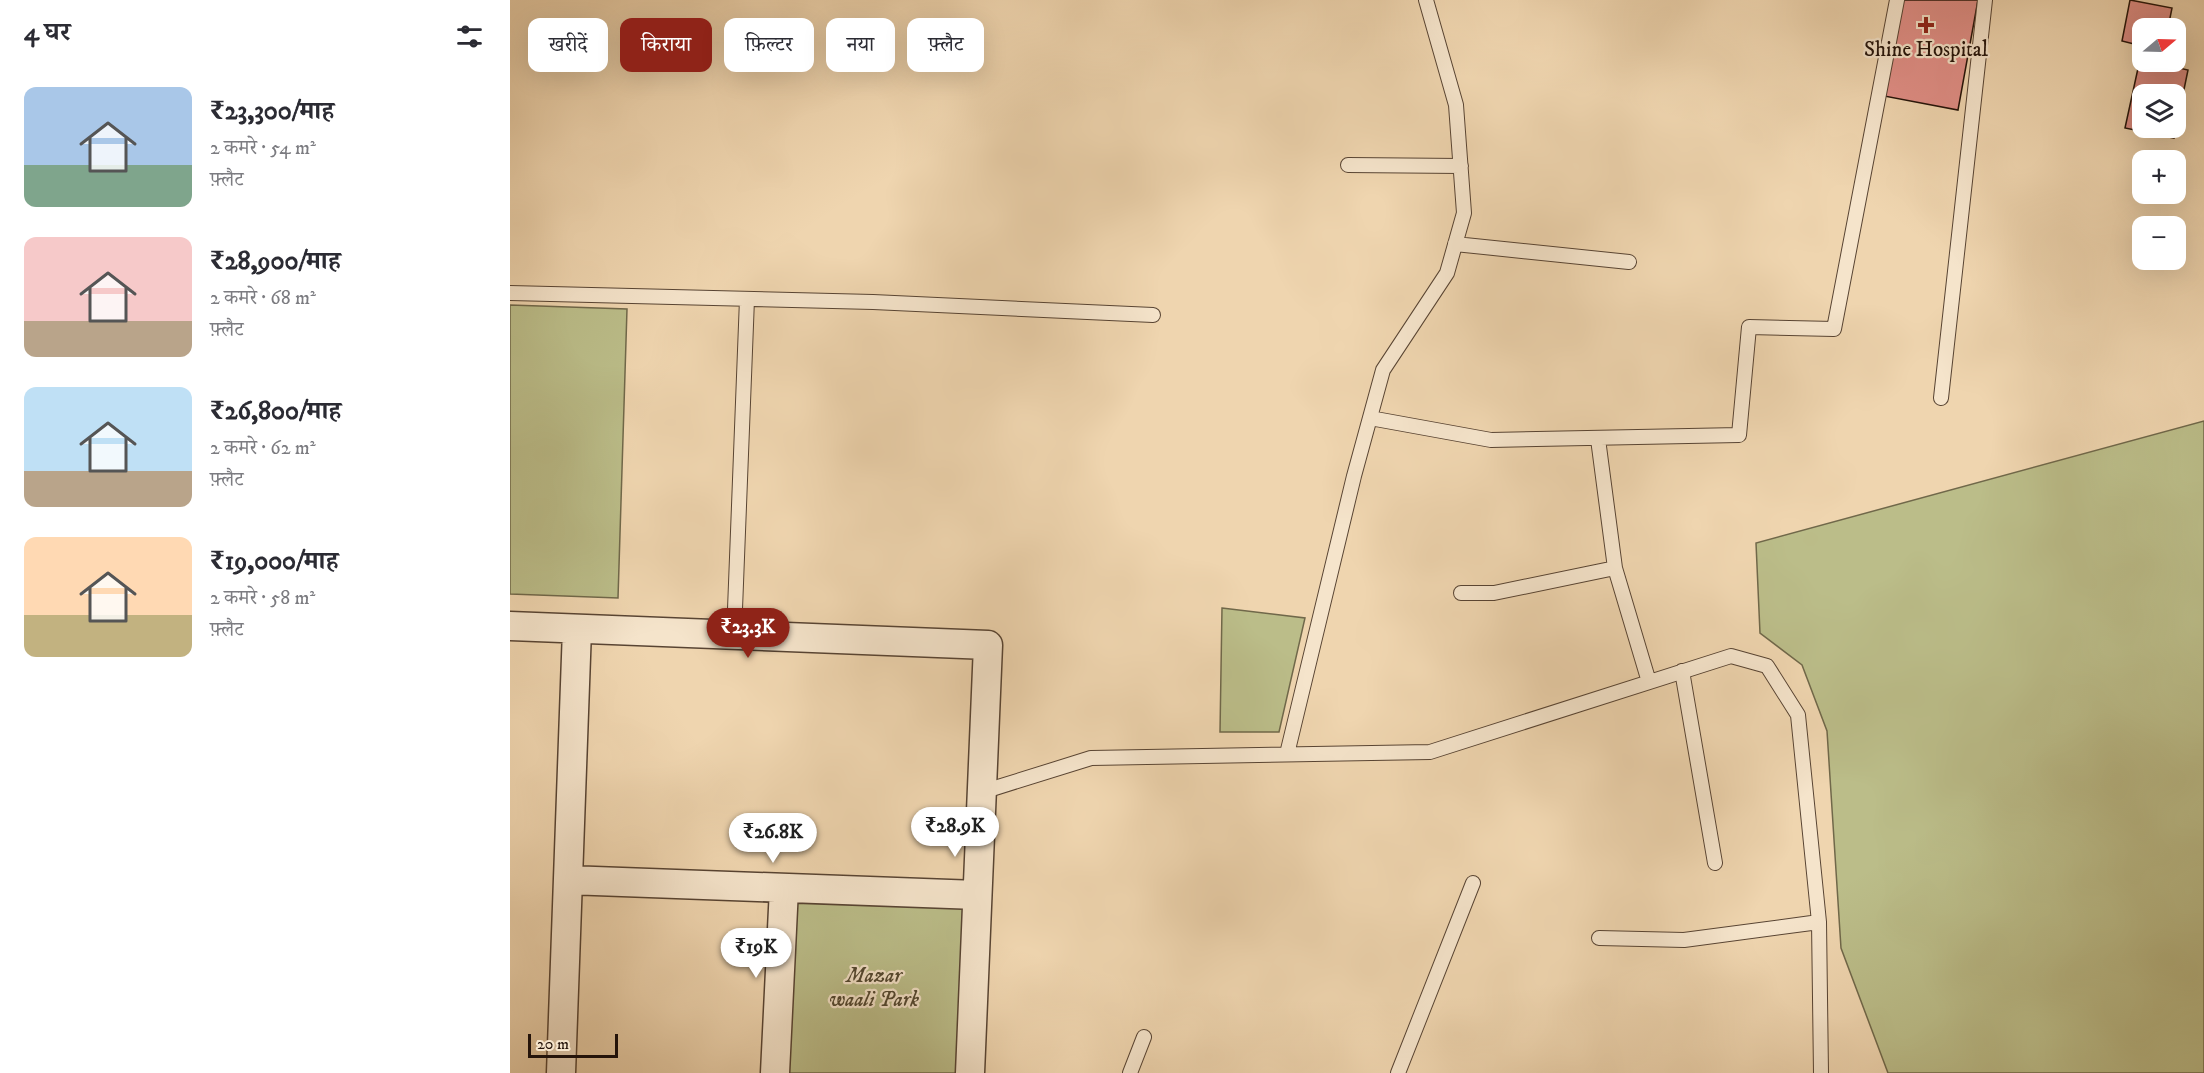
<!DOCTYPE html>
<html lang="hi">
<meta charset="utf-8">
<style>
:root{--surface:#fff;--page:#f2f2f3;--text:#2b2b33;--muted:#7c7c81;--accent:#8f2418}
body{margin:0;font-family:"IM FELL DW Pica","Noto Serif Devanagari",serif;background:var(--page);color:var(--text);height:100vh;display:flex;flex-direction:column;font-size:22px;white-space:nowrap}
*{box-sizing:border-box;margin:0}
p{font-size:20px;color:var(--muted)}
.icon{flex:none;width:33px;height:33px;fill:none;stroke:currentColor;stroke-width:2;stroke-linecap:round;stroke-linejoin:round}
.map{position:relative;flex:1;overflow:hidden}
.details{display:flex;flex-direction:column;background:var(--surface);width:510px}
.details>*{flex:none}
.guide{position:absolute;left:18px;top:18px;width:570px;height:54px;display:flex;gap:12px}
.needle{width:39px;rotate:71deg}
.fabs{position:absolute;left:1622px;top:18px;display:grid;gap:12px}
.fabs a{display:grid;place-items:center;width:54px;height:54px;border-radius:12px;background:var(--surface);box-shadow:0 6px 24px #0002;font-size:30px}
.scale{position:absolute;left:18px;bottom:15px;width:90px;box-sizing:border-box;padding-left:6px;border:3px solid #25140a;border-top:0;font-size:16px;line-height:21px;white-space:nowrap;color:#25140a;-webkit-text-stroke:4px #f5e4cb;paint-order:stroke}
.price{position:absolute;translate:-50% -51px;padding:0 14px;border-radius:21px;background:#fff;color:#222;font-size:20px;line-height:39px;filter:drop-shadow(0 2px 3px #0008)}
.price::after{content:'';position:absolute;left:50%;top:36px;width:18px;height:14px;margin-left:-9px;background:inherit;clip-path:polygon(0 0,100% 0,50% 100%)}
.price.current{background:var(--accent);color:#fff}
ul{padding:0;list-style:none}
li{display:flex;align-items:center;gap:18px;height:150px;padding:0 24px}
li span{display:grid;place-items:center;flex:none;width:168px;height:120px;border-radius:12px;color:#555}
li>.icon{margin-inline-start:auto}
span .icon{width:72px;height:72px;fill:#fffc;stroke-width:1}
li b{font-size:26px}
h2{display:flex;justify-content:space-between;align-items:center;height:72px;padding:0 24px;font-size:26px}
.pill{padding:0 21px;border-radius:12px;background:var(--surface);box-shadow:0 6px 24px #0002;font-size:21px;line-height:54px}
.pill.current{background:var(--accent);color:#fff}
main{display:flex;flex:1;min-height:0}
.map>svg:first-child{display:block}
.green{fill:#bbbd89;stroke:#70684a;stroke-width:1.5}
.building{fill:#e08e86;stroke:#25140a;stroke-width:1.5;fill-rule:evenodd}
.lines{fill:none;stroke-linecap:round;stroke-linejoin:round}
.service-casing{stroke:#584433;stroke-width:16}
.minor-casing{stroke:#584433;stroke-width:31}
.service{stroke:#f5e4cb;stroke-width:14}
.minor{stroke:#f5e4cb;stroke-width:28}
.poi-dot{fill:#8f2418;stroke:#f5e4cb;stroke-width:2}
.labels{text-anchor:middle;stroke-width:4.5;stroke-linejoin:round;paint-order:stroke}
.poi-label{font-size:21px;fill:#25140a;stroke:#f5e4cb}
.park-label{font-size:21px;font-style:italic;fill:#524730;stroke:#f5e4cb}
</style>
<main>
<section class="details">
<h2>4 घर<svg class="icon" aria-label="filters" viewBox="0 0 24 24"><path d="M4 7h16M4 17h16"/><circle cx="9" cy="7" r="2"/><circle cx="15" cy="17" r="2"/></svg></h2>
<ul>
<li><span style="background:linear-gradient(#a9c7e8 65%,#7fa58c 0)"><svg class="icon" aria-label="home" viewBox="0 0 24 24"><path d="M3 11l9-7 9 7M6 9v11h12V9"/></svg></span><div><b>₹23,300/माह</b><p>2 कमरे · 54 m²</p><p>फ़्लैट</p></div></li>
<li><span style="background:linear-gradient(#f6c9c9 70%,#b9a48a 0)"><svg class="icon" aria-label="home" viewBox="0 0 24 24"><path d="M3 11l9-7 9 7M6 9v11h12V9"/></svg></span><div><b>₹28,900/माह</b><p>2 कमरे · 68 m²</p><p>फ़्लैट</p></div></li>
<li><span style="background:linear-gradient(#bfe0f5 70%,#b9a48a 0)"><svg class="icon" aria-label="home" viewBox="0 0 24 24"><path d="M3 11l9-7 9 7M6 9v11h12V9"/></svg></span><div><b>₹26,800/माह</b><p>2 कमरे · 62 m²</p><p>फ़्लैट</p></div></li>
<li><span style="background:linear-gradient(#ffd9b3 65%,#c2b280 0)"><svg class="icon" aria-label="home" viewBox="0 0 24 24"><path d="M3 11l9-7 9 7M6 9v11h12V9"/></svg></span><div><b>₹19,000/माह</b><p>2 कमरे · 58 m²</p><p>फ़्लैट</p></div></li>
</ul>
</section>
<div class="map">
<svg width="1694" height="1073" viewBox="0 0 1694 1073">
<rect width="100%" height="100%" fill="#efd5af"/>
<filter id="stains"><feTurbulence type="fractalNoise" baseFrequency=".00333" numOctaves="4"/><feColorMatrix values="0 0 0 0 .2 0 0 0 0 .09 0 0 0 0 .02 0 0 0 .5 -.17"/></filter>
<radialGradient id="worn" r=".72"><stop offset=".6" stop-color="#630" stop-opacity="0"/><stop offset="1" stop-color="#630" stop-opacity=".3"/></radialGradient>
<path class="green" d="M 0,305 L 117,309 L 108,598 L 0,594 Z
M 1694,421 L 1694,1073 L 1378,1073 L 1331,948 L 1317,731 L 1292,665 L 1250,633 L 1246,543 Z
M 712,608 L 795,618 L 769,732 L 710,732 Z
M 282,896 L 457,904 L 449,1073 L 274,1073 Z"/>
<path class="building" d="M 1392,0 L 1468,0 L 1448,110 L 1374,96 Z
M 1620,0 L 1662,8 L 1658,28 L 1632,28 L 1632,46 L 1612,41 Z
M 1632,50 L 1632,62 L 1651,62 L 1651,64 L 1678,70 L 1664,138 L 1615,128 ZM 1632,94 L 1665,94 L 1665,128 L 1632,128 Z"/>
<g class="lines">
<defs>
<path id="service" d="M 838,165 L 951,166
M 945,244 L 1119,262
M 0,293 L 363,302 L 643,315
M 1431,398 L 1475,0
M 860,418 L 981,440 L 1229,435 L 1239,327 L 1324,329 L 1387,0
M 1088,439 L 1105,568 L 1139,682
M 951,593 L 984,593 L 1105,568
M 224,635 L 237,299
M 1172,671 L 1205,863
M 777,754 L 844,476 L 873,370 L 937,273 L 954,213 L 946,105 L 916,0
M 472,792 L 581,758 L 920,752 L 1221,656 L 1257,666 L 1288,715 L 1309,922 L 1311,1073
M 1089,938 L 1174,940 L 1309,922
M 620,1073 L 634,1037
M 888,1073 L 963,883"/>
<path id="minor" d="M 0,626 L 478,645 L 460,1073
M 58,880 L 467,895
M 51,1073 L 67,629
M 265,1073 L 274,888"/>
</defs>
<use href="#service" class="service-casing"/>
<use href="#minor" class="minor-casing"/>
<use href="#service" class="service"/>
<use href="#minor" class="minor"/>
</g>
<path class="poi-dot" d="M1413 16h6v6h6v6h-6v6h-6v-6h-6v-6h6z"/>
<g class="labels">
<g class="poi-label">
<text x="1416" y="56">Shine Hospital</text>
</g>
<g class="park-label">
<text x="364" y="982">Mazar<tspan x="364" dy="24">waali Park</tspan></text>
</g>
</g>
<rect width="100%" height="100%" filter="url(#stains)"/>
<rect width="100%" height="100%" fill="url(#worn)"/>
</svg>
<div class="fabs">
<a><svg class="needle" viewBox="-14 -14 28 28"><path d="M0-13l5 13h-10z" fill="#e53935"/><path d="M0 13l5-13h-10z" fill="#7c7c81"/></svg></a>
<a><svg class="icon" aria-label="layers" viewBox="0 0 24 24"><path d="M12 4l9 5-9 5-9-5zM3 14l9 5 9-5"/></svg></a>
<a>+</a>
<a>−</a>
</div>
<div class="scale">20 m</div>
<b class="price current" style="left:238px;top:659px">₹23.3K</b>
<b class="price" style="left:445px;top:858px">₹28.9K</b>
<b class="price" style="left:263px;top:864px">₹26.8K</b>
<b class="price" style="left:246px;top:979px">₹19K</b>
<div class="guide">
<a class="pill">खरीदें</a>
<a class="pill current">किराया</a>
<a class="pill">फ़िल्टर</a>
<a class="pill">नया</a>
<a class="pill">फ़्लैट</a>
</div>
</div>
</main>
